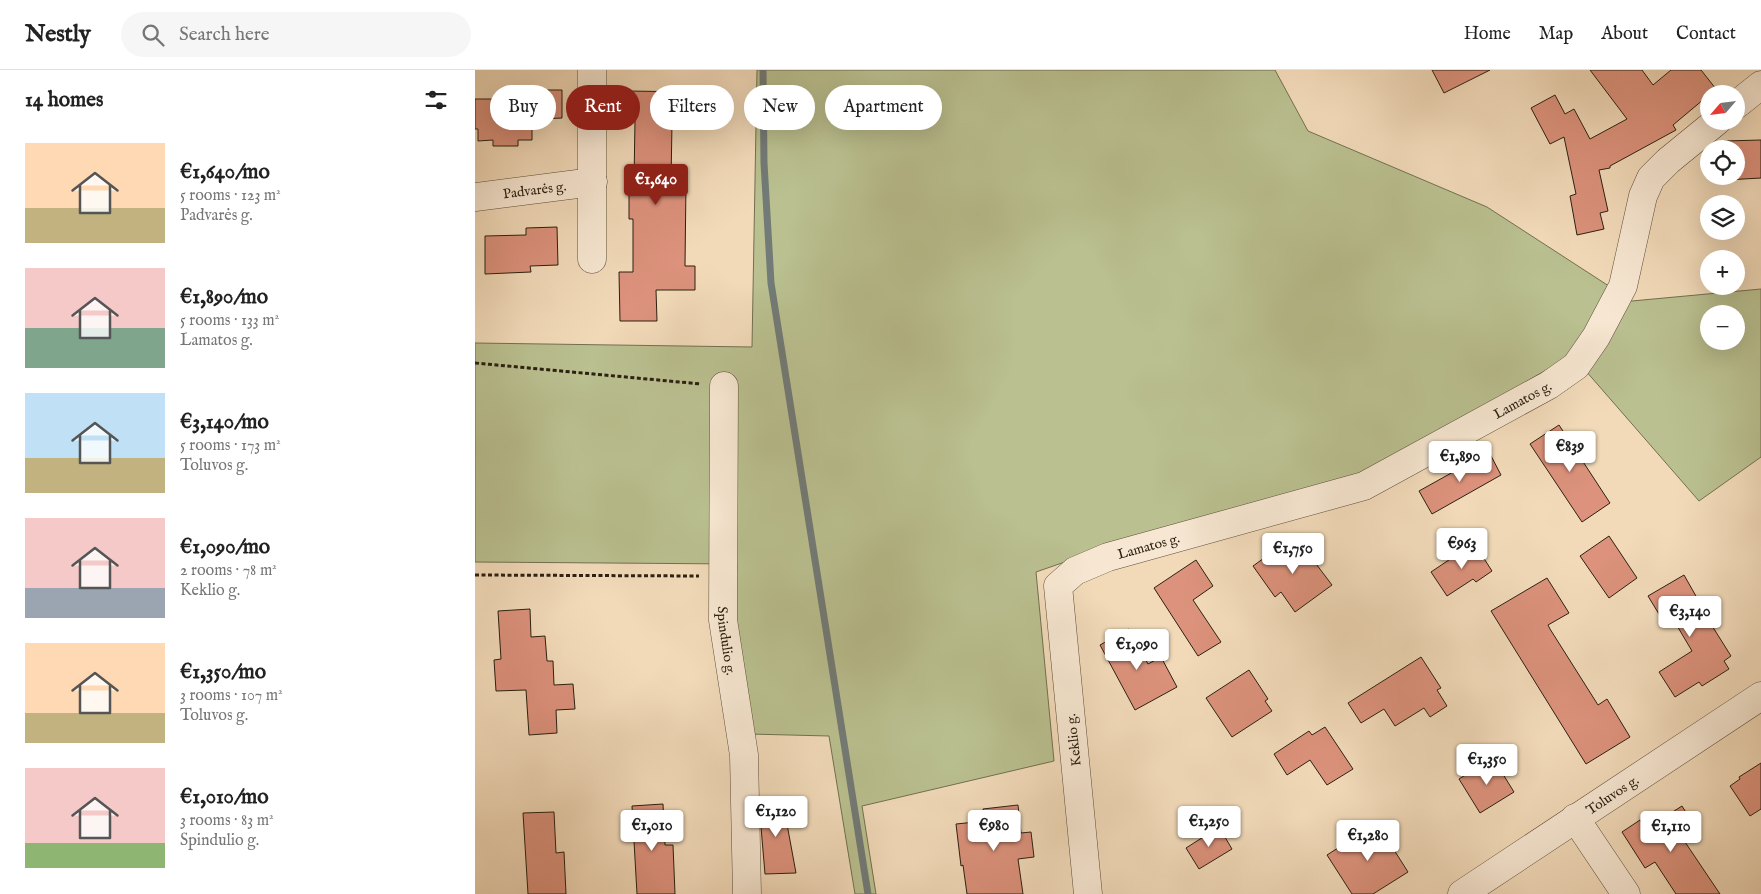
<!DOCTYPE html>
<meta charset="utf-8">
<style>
:root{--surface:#fff;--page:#f6f6f6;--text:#222;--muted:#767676;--line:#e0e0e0;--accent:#8f2418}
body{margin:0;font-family:"IM FELL English",serif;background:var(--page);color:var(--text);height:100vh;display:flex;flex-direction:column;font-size:19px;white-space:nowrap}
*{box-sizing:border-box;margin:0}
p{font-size:16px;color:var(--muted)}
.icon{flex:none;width:28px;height:28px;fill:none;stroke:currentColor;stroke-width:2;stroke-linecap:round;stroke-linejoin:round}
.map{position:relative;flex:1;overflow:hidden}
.side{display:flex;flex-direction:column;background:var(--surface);width:475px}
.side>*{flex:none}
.top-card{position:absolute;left:15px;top:15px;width:475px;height:45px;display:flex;gap:10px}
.needle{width:32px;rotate:242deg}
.buttons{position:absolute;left:1225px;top:15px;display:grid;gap:10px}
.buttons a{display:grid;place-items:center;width:45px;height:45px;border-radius:50%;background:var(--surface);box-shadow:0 5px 20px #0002;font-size:25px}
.price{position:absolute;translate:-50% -42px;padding:0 11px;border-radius:5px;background:#fff;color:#222;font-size:16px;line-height:32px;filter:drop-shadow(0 1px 2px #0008)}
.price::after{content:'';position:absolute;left:50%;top:30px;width:15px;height:11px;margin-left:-8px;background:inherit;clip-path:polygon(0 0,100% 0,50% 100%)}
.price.current{background:var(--accent);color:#fff}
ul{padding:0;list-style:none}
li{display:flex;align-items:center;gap:15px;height:125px;padding:0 25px}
li span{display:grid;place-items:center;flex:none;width:140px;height:100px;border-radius:0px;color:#555}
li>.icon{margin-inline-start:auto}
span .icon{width:60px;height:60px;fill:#fffc;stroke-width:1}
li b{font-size:21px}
h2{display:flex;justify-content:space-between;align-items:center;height:60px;padding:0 25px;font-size:21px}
.chip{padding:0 18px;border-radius:22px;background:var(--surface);box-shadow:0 5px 20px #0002;font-size:18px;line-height:45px}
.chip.current{background:var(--accent);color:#fff}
header{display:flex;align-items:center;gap:30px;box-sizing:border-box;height:70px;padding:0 25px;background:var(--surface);border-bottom:1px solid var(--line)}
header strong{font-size:24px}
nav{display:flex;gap:28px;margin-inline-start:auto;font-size:18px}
.search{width:350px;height:45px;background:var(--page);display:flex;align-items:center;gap:12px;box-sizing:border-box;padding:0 18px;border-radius:28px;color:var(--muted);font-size:19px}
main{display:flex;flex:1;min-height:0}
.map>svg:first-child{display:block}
.green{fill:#bac090;stroke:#727050;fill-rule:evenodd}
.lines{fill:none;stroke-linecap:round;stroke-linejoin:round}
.stream{stroke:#727b77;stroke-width:7}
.building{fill:#dc927c;stroke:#2b2011}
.minor-casing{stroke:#5d4e3b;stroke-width:29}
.path{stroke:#2b2011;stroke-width:3;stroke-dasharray:4 2.5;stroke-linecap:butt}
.minor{stroke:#f7e7d2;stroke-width:28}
.labels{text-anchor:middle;stroke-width:5;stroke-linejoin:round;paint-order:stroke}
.street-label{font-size:14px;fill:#2b2011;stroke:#f7e7d2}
</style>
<header>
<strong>Nestly</strong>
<div class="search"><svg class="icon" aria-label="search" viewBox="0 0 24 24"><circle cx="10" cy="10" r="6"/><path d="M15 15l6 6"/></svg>Search here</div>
<nav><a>Home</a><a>Map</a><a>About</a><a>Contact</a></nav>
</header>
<main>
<section class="side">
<h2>14 homes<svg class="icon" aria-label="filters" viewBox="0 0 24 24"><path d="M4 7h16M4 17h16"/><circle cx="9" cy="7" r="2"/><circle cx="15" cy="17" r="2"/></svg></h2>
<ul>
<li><span style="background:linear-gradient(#ffd9b3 65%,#c2b280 0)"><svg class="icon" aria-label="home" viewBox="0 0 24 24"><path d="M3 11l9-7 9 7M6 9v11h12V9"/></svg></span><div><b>€1,640/mo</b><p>5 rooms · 123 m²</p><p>Padvarės g.</p></div></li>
<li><span style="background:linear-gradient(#f6c9c9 60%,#7fa58c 0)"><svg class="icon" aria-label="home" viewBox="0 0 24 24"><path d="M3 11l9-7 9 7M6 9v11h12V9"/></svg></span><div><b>€1,890/mo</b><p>5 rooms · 133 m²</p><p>Lamatos g.</p></div></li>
<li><span style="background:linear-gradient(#bfe0f5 65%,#c2b280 0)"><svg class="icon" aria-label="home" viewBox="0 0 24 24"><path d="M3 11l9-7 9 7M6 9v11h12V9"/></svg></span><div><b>€3,140/mo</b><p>5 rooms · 173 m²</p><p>Toluvos g.</p></div></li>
<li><span style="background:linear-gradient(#f6c9c9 70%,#9aa5b1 0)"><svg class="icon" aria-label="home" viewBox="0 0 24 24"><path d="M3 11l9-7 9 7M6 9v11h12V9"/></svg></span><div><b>€1,090/mo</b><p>2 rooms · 78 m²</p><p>Keklio g.</p></div></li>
<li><span style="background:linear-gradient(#ffd9b3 70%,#c2b280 0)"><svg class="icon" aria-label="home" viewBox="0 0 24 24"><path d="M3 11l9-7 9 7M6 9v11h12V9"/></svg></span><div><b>€1,350/mo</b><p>3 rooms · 107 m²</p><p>Toluvos g.</p></div></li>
<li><span style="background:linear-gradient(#f6c9c9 75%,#8fb573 0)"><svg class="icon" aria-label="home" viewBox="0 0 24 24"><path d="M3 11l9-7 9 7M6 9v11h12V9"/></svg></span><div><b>€1,010/mo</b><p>3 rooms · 83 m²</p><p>Spindulio g.</p></div></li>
</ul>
</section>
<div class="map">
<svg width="1286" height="824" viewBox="0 0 1286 824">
<rect width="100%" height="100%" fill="#f2dab9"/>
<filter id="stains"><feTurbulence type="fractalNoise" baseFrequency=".004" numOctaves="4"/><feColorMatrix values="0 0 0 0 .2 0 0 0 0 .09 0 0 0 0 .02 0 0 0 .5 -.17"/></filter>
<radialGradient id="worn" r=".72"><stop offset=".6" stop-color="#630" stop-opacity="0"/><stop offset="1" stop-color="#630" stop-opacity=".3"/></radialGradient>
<path class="green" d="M 282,0 L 800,0 L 833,61 L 1012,137 L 1157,231 L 1286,219 L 1286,387 L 1224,431 L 1097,285 L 889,406 L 633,477 L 561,502 L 579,691 L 387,736 L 401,824 L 380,824 L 354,666 L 274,664 L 259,552 L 262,494 L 0,492 L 0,273 L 277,277 ZM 1234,244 L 1261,244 L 1261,271 L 1234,271 Z"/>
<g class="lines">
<path class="stream" d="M 288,0 L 289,93 L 296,213 L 393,824"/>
</g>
<path class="building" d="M 957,0 L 1015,0 L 969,23 Z
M 1115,0 L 1167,0 L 1178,15 L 1196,0 L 1226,0 L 1241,19 L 1198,55 L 1201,60 L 1135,96 L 1135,98 L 1124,100 L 1133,141 L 1125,143 L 1129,159 L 1102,165 L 1095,126 L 1101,124 L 1089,67 L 1075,74 L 1056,38 L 1080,25 L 1090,44 L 1099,39 L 1115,69 L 1152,49 Z
M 50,20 L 87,20 L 87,48 L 65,49 L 65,54 L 57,54 L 57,70 L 43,70 L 43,76 L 18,76 L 18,70 L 3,71 L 3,59 L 0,59 L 0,29 L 50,29 Z
M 152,21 L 218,22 L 218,53 L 197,53 L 196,112 L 211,112 L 210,196 L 220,196 L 220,220 L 181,220 L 182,251 L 145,251 L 144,202 L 158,202 L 158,149 L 154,149 L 154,112 L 159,112 L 160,50 L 152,50 Z
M 1286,70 L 1286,108 L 1251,110 L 1251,106 L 1261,106 L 1261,79 L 1249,79 L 1249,71 Z
M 82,157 L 83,195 L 55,196 L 56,202 L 10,204 L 10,166 L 51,165 L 51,158 Z
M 1084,355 L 1135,433 L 1107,452 L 1055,374 Z
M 1014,382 L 1026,405 L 957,444 L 944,421 Z
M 1134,466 L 1162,508 L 1134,528 L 1105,486 Z
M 823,470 L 857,515 L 820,542 L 806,522 L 800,527 L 778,496 L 803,478 L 806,482 Z
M 999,473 L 1017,501 L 1001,512 L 998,509 L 972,526 L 956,502 Z
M 721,490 L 738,516 L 718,530 L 746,572 L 723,586 L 679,518 Z
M 1209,505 L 1230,542 L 1229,543 L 1256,586 L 1249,591 L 1254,599 L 1227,616 L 1224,612 L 1200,627 L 1184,602 L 1217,581 L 1198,549 L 1190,554 L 1173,526 Z
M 1072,508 L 1094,543 L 1073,555 L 1075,559 L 1123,635 L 1132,629 L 1155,667 L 1111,694 L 1016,541 Z
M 55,539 L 56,567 L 70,566 L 72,591 L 78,591 L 79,615 L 98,614 L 100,639 L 81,640 L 82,663 L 54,665 L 51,620 L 21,621 L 19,590 L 26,589 L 23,541 Z
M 654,559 L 673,594 L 686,587 L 702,617 L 660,640 L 625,575 Z
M 946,587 L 966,618 L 962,620 L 972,636 L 955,647 L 949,638 L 920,656 L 909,639 L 886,653 L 873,633 Z
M 774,600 L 793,629 L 790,631 L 797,641 L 757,667 L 731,628 Z
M 850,657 L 878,699 L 852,715 L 835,690 L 812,705 L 799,684 L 834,661 L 837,665 Z
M 1018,688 L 1039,722 L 1005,743 L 984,709 Z
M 1286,693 L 1286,739 L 1275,746 L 1255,716 L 1265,709 L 1264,707 Z
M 307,727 L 321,803 L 290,804 L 286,757 L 286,728 Z
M 188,734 L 190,775 L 198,775 L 200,824 L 162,824 L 157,736 Z
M 543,735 L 546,763 L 556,762 L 559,787 L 543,789 L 548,824 L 492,824 L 488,795 L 486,796 L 481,754 L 510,751 L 508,739 Z
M 1207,736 L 1217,752 L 1205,760 L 1212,771 L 1210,772 L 1245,824 L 1201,824 L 1180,792 L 1170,798 L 1147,762 L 1165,750 L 1171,759 Z
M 79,742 L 81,783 L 89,782 L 91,824 L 53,824 L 48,743 Z
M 902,753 L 933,802 L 898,824 L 877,824 L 852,785 Z
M 744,757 L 757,779 L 724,799 L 711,778 Z"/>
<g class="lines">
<defs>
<g id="minor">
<path d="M 1261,35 L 1286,15"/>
<path id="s1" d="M 0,127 L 118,112"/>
<path d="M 117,189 L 117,0"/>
<path id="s2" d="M 249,316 L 248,550 L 269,685 L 272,824"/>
<path d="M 1100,748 L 1151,824"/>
<path id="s3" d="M 613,824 L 583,516 L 600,501 L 633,487 L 889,416 L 1074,315 L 1101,296 L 1121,267 L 1148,216 L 1168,126 L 1176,108 L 1193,91 L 1242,51"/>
<path id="s4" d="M 987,824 L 1286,626"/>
</g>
</defs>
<use href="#minor" class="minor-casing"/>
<path class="path" d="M 0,293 L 226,314
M 0,505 L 224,506"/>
<use href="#minor" class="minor"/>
</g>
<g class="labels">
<g class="street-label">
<text dy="5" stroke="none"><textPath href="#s1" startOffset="60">Padvarės g.</textPath></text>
<text dy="5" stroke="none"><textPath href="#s3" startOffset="814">Lamatos g.</textPath></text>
<text dy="5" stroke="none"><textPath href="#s3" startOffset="410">Lamatos g.</textPath></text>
<text dy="5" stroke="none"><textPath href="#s2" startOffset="255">Spindulio g.</textPath></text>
<text transform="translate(598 670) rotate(-96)" y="5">Keklio g.</text>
<text dy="5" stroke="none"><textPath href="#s4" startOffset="180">Toluvos g.</textPath></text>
</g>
</g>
<rect width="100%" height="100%" filter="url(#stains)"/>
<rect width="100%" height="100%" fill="url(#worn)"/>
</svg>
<div class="buttons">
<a><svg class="needle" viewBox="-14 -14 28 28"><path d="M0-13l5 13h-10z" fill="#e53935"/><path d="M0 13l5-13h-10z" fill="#767676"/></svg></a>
<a><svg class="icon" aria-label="locate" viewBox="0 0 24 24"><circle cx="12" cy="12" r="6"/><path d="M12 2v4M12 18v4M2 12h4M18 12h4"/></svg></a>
<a><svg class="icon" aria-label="layers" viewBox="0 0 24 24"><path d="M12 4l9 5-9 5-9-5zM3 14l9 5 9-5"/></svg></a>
<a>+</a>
<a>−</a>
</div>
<b class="price current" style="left:181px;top:136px">€1,640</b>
<b class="price" style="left:1095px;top:403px">€839</b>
<b class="price" style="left:985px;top:413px">€1,890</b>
<b class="price" style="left:987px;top:500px">€963</b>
<b class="price" style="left:818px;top:505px">€1,750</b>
<b class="price" style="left:1215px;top:568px">€3,140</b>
<b class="price" style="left:662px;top:601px">€1,090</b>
<b class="price" style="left:1012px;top:716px">€1,350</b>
<b class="price" style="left:301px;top:768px">€1,120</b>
<b class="price" style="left:734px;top:778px">€1,250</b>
<b class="price" style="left:177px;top:782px">€1,010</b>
<b class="price" style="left:519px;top:782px">€980</b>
<b class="price" style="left:1196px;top:783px">€1,110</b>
<b class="price" style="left:893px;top:792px">€1,280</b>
<div class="top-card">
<a class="chip">Buy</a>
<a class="chip current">Rent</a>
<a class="chip">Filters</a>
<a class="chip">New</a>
<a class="chip">Apartment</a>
</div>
</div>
</main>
